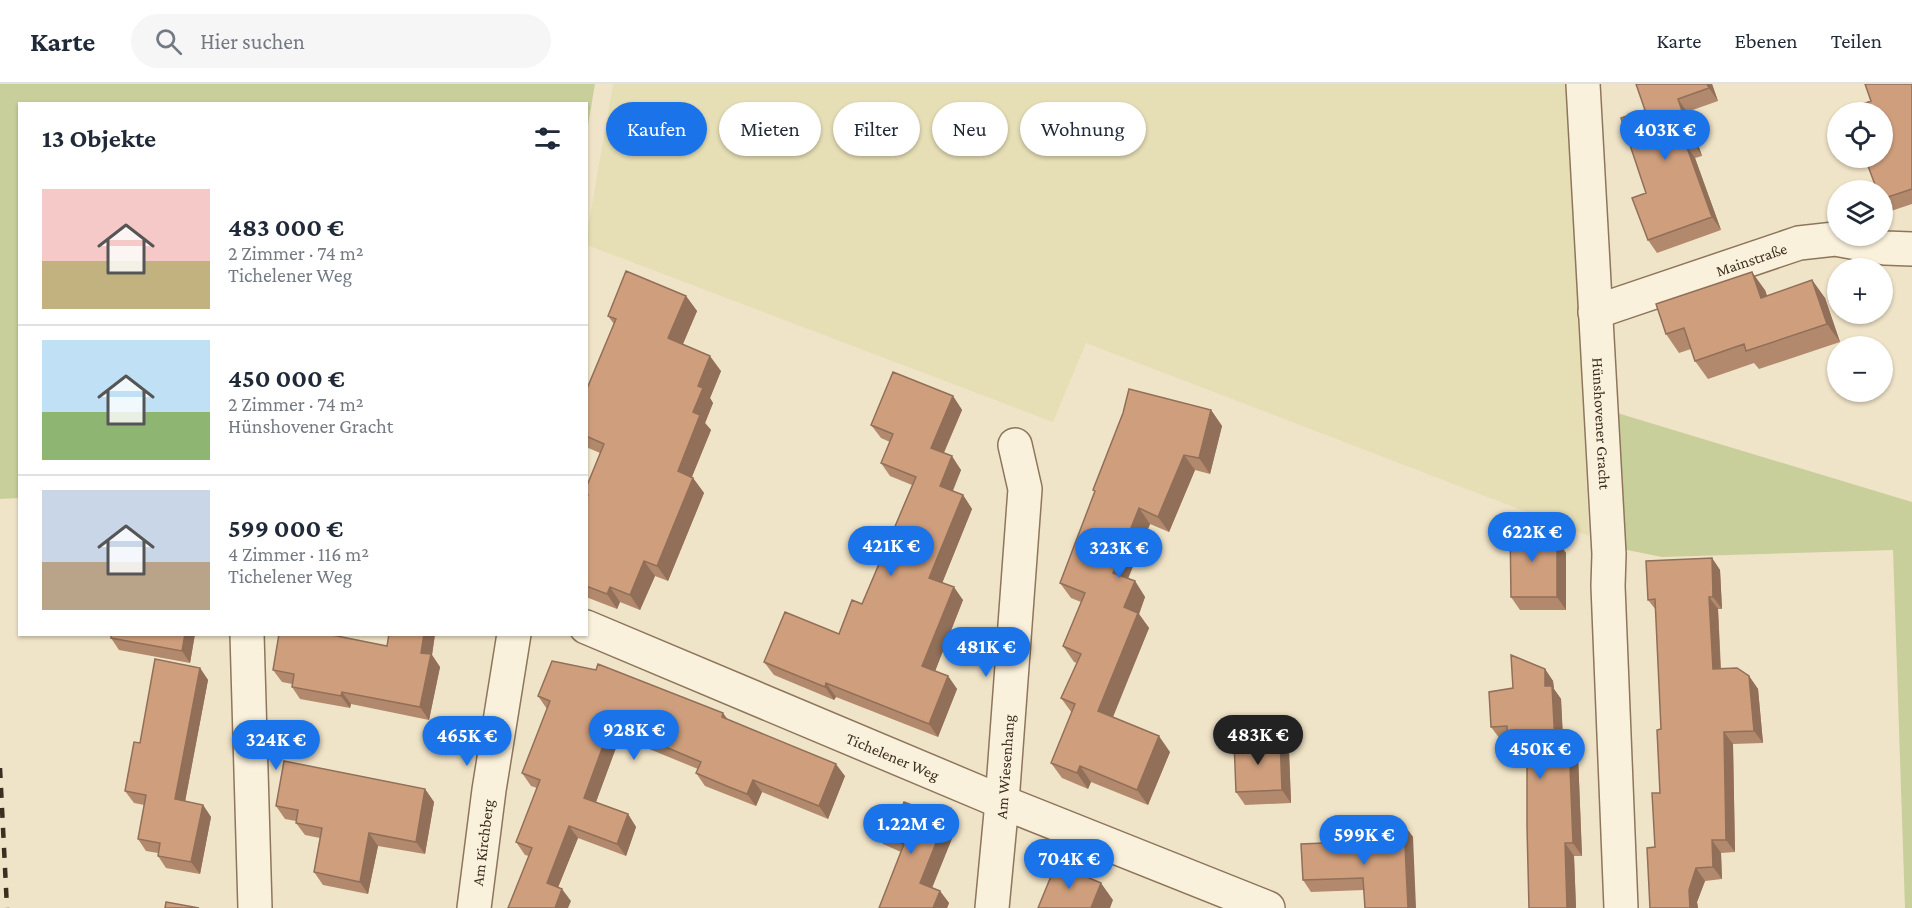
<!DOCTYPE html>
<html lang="de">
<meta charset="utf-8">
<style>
:root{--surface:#fff;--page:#f6f6f7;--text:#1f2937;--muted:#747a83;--line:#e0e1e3;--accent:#1a73e8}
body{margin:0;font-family:"Crimson Pro",serif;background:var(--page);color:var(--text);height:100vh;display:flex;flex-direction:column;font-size:22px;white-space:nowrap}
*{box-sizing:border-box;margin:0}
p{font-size:20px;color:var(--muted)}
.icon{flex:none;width:33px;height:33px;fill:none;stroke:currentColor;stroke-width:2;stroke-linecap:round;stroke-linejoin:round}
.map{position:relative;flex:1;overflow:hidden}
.sheet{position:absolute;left:18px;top:18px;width:570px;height:534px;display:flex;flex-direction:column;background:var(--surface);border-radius:0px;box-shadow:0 2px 4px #0004}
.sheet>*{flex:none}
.hud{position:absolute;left:606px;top:18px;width:570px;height:54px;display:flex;gap:12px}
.controls{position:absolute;left:1827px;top:18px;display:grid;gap:12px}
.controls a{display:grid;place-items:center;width:66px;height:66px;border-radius:50%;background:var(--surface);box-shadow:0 2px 4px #0004;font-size:30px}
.price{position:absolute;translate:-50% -51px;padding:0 14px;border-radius:21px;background:var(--accent);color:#fff;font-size:20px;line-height:39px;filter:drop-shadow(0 2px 3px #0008)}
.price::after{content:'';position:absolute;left:50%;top:36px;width:18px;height:14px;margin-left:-9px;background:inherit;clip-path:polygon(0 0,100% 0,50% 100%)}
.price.selected{background:#222;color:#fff}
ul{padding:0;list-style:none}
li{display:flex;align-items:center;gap:18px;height:150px;padding:0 24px}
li+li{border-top:2px solid var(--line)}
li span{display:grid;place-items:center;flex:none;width:168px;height:120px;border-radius:0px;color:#555}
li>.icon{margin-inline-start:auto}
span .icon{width:72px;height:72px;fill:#fffc;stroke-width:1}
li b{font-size:26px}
h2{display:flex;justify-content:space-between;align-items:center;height:72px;padding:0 24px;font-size:26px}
.tag{padding:0 21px;border-radius:27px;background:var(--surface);box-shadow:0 2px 4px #0004;font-size:21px;line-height:54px}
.tag.selected{background:var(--accent);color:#fff}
header{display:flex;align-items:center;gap:36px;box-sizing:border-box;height:84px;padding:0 30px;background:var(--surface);border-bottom:2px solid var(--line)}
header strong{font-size:28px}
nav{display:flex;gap:33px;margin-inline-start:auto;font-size:21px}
.search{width:420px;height:54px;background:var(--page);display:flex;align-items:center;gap:15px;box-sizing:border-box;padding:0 21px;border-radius:33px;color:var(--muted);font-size:22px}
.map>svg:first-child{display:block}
.farmland{fill:#e6deb5}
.green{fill:#c9cf9b}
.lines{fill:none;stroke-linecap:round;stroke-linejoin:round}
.minor-casing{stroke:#8d765c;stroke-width:36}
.minor{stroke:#faf1dc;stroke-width:33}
.rail{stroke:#3d2e20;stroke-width:4.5;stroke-dasharray:10 10;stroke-linecap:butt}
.wall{fill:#b2896c}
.shaded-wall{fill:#916f58}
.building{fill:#cf9f7d;stroke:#916f58;stroke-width:1.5}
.labels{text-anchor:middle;stroke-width:5;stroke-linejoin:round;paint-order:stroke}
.street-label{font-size:16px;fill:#3d2e20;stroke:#f7eed8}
</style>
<header>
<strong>Karte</strong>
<div class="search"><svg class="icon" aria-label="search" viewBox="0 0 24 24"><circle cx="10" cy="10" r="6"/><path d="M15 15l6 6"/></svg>Hier suchen</div>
<nav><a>Karte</a><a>Ebenen</a><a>Teilen</a></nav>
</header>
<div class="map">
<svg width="1912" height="824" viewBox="0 0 1912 824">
<rect width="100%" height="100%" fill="#f0e4c8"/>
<path class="farmland" d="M 613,0 L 1567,0 L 1589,452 L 1086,259 L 1053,338 L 587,161 L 587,150 Z"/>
<path class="green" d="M 0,0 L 595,0 L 587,47 L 586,20 L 20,20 L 20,414 L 0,415 Z
M 1614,328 L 1912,418 L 1912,824 L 1905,824 L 1893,466 L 1662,473 L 1622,465 Z"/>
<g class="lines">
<defs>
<g id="minor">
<path id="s1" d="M 1583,0 L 1609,470 L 1608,502 L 1621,824"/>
<path id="s2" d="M 1595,228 L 1799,159 L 1835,155 L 1885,164 L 1912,165"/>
<path id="s3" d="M 586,543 L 1002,718 L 1268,824"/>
<path d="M 247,550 L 255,824"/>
<path id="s4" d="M 474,824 L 489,706 L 514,550"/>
<path id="s5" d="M 992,824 L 1002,718 L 1025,405 L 1015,361"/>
</g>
</defs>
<use href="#minor" class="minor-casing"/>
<use href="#minor" class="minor"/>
<path class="rail" d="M 0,684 L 7,824"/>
</g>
<path class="wall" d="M 1636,0 L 1712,0 L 1718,17 L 1687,28 L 1702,72 L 1695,74 L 1721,146 L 1657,169 L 1648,156 L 1645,26 Z
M 1912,0 L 1912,120 L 1888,128 L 1882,119 L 1882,106 Z
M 1812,196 L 1825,214 L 1840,258 L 1759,285 L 1754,279 L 1708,295 L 1695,277 L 1691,265 L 1679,269 L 1666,250 L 1765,206 L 1767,212 Z
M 686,212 L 697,227 L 683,260 L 721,287 L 710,314 L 713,319 L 705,339 L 711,346 L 692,393 L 693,394 L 704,409 L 668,497 L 655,492 L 640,526 L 620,518 L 617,525 L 586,513 L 586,404 L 600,369 L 586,363 L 586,307 L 614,240 L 608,232 Z
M 953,312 L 962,326 L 944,369 L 961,386 L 953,407 L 963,411 L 972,425 L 942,499 L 963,516 L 935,587 L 948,592 L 957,605 L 938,653 L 836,613 L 834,616 L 774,591 L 764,578 L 839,550 L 862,520 L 912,401 L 890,392 L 881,379 L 890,358 L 881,354 L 871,341 Z
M 1211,326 L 1222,342 L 1210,390 L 1195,386 L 1169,448 L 1150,440 L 1128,495 L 1135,497 L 1145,513 L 1139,530 L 1149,544 L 1112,633 L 1170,668 L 1148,721 L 1091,698 L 1088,705 L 1062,694 L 1051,679 L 1072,629 L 1061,614 L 1077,579 L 1074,578 L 1063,562 L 1081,518 L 1071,514 L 1060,499 L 1095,408 L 1093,406 Z
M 1537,440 L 1546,453 L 1546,456 L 1557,456 L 1566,469 L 1566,526 L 1520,526 L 1511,513 Z
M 1712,474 L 1720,486 L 1722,525 L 1718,525 L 1721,584 L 1749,592 L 1758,605 L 1763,659 L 1733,660 L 1735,768 L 1721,769 L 1722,795 L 1705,797 L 1697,818 L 1698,824 L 1650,824 L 1660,709 L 1661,645 L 1656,526 L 1648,516 Z
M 111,550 L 195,550 L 190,579 L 119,566 L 111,554 Z
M 389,550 L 435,550 L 432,571 L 440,583 L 429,636 L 351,620 L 350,624 L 300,615 L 292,603 L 292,600 L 282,598 L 273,586 L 387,562 Z
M 200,584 L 208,596 L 185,718 L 203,721 L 211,733 L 200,790 L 166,784 L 158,772 L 158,769 L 146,767 L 138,755 L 144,721 L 134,719 L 125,707 L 140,659 Z
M 1545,585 L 1553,597 L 1554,605 L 1561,615 L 1563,659 L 1578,671 L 1582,772 L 1574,772 L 1576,824 L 1527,673 L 1517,674 L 1508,661 L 1507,655 L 1500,655 L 1491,643 L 1513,604 Z
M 538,612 L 728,636 L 845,692 L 828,735 L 762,708 L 756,722 L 738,715 L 705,702 L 696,689 L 698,685 L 620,653 L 596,718 L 628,730 L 636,743 L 626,772 L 578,754 L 558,803 L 571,817 L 529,772 L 525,771 L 516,758 L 537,704 L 531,702 L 522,689 L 547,625 Z
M 1280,655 L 1289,667 L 1291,719 L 1245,721 L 1236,708 Z
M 425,705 L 434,718 L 425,770 L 378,762 L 368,810 L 323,801 L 314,788 L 320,754 L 305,751 L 296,739 L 296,737 L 285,735 L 276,722 Z
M 900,728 L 955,747 L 932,804 L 940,807 L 949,819 L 947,824 L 901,768 L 883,760 L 874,748 Z
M 1404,741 L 1413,753 L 1364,806 L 1311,808 L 1303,796 L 1372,757 Z"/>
<path class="shaded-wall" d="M 1707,0 L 1712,0 L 1718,17 L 1709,4 Z
M 1678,15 L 1687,28 L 1702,72 L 1693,59 Z
M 1686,61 L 1695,74 L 1721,146 L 1712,133 Z
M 1752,188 L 1765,206 L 1774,232 L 1761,214 Z
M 1812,196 L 1825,214 L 1840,258 L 1827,240 Z
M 686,212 L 697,227 L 679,269 L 668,254 Z
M 710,272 L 721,287 L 710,314 L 713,319 L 705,339 L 711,346 L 688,402 L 678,387 L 693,328 L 698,302 Z
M 953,312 L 962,326 L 940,377 L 931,364 Z
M 1211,326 L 1222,342 L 1210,390 L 1199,374 Z
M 1184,371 L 1195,386 L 1169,448 L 1158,433 Z
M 952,372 L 961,386 L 949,415 L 940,402 Z
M 693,394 L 704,409 L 668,497 L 657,482 Z
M 963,411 L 972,425 L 939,507 L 929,494 Z
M 1139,424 L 1150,440 L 1124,504 L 1113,489 Z
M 1537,440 L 1546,453 L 1546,469 L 1537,456 Z
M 1557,456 L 1566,469 L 1566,526 L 1557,513 Z
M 1712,474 L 1720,486 L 1722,525 L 1713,513 Z
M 644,477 L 655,492 L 640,526 L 630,511 Z
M 1135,497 L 1145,513 L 1139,530 L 1149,544 L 1109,643 L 1098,627 L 1124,523 Z
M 610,503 L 620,518 L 617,525 L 607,510 Z
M 954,503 L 963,516 L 932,595 L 922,582 Z
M 1709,513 L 1718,525 L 1721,597 L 1713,585 Z
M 185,550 L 195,550 L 190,579 L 182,567 Z
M 424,550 L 435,550 L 432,571 L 440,583 L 429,636 L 420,623 L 421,569 Z
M 200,584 L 208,596 L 183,728 L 175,715 Z
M 1545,585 L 1553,597 L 1554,605 L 1561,615 L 1564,672 L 1555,659 L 1545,602 Z
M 948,592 L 957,605 L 938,653 L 929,640 Z
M 1749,592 L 1758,605 L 1763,659 L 1754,647 Z
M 826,599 L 836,613 L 834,616 L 825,603 Z
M 342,608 L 351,620 L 350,624 L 341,612 Z
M 723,629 L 732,641 L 722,633 Z
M 611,640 L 620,653 L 593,726 L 584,714 Z
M 1724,648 L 1733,660 L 1735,768 L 1726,756 Z
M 1159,652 L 1170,668 L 1148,721 L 1137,706 Z
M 1280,655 L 1289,667 L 1291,719 L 1282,706 Z
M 1569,658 L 1578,671 L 1582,772 L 1573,759 Z
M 836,680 L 845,692 L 828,735 L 819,722 Z
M 1080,682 L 1091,698 L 1088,705 L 1077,689 Z
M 753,696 L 762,708 L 756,722 L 747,710 Z
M 425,705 L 434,718 L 425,770 L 416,758 Z
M 203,721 L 211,733 L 200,790 L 191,778 Z
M 628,730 L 636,743 L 626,772 L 617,760 Z
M 946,734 L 955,747 L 929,811 L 920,799 Z
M 1404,741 L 1413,753 L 1416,824 L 1408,824 Z
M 569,742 L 578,754 L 555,811 L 547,799 Z
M 369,749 L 378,762 L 368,810 L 360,798 Z
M 1712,756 L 1721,769 L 1722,795 L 1713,783 Z
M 1565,759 L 1574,772 L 1576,824 L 1567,824 Z
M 1696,784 L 1705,797 L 1697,818 L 1698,824 L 1690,824 L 1689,806 Z
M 1101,799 L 1113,816 L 1110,824 L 1091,824 Z
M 562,805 L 571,817 L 568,824 L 555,824 Z
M 940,807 L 949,819 L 947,824 L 933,824 Z"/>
<path class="building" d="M 1636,0 L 1707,0 L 1709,4 L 1678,15 L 1693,59 L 1686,61 L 1712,133 L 1648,156 L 1632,114 L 1646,109 L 1621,34 L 1645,26 Z
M 1865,0 L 1912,0 L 1912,105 L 1882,115 L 1882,106 L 1877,106 L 1865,74 L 1882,74 L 1882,28 L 1841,28 L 1871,17 Z
M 626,187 L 686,212 L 668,254 L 710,272 L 698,302 L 703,304 L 693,328 L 700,331 L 678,387 L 693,394 L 657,482 L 644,477 L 630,511 L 610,503 L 607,510 L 586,502 L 586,415 L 588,411 L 586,410 L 586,404 L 604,360 L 586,352 L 586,307 L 616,235 L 608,232 Z
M 1752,188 L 1761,214 L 1812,196 L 1827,240 L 1746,267 L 1744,260 L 1695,277 L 1684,244 L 1666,250 L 1656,220 Z
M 893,288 L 953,312 L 931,364 L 952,372 L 940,402 L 963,411 L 929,494 L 954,503 L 922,582 L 948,592 L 929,640 L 826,599 L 825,603 L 764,578 L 785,528 L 839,550 L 852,516 L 862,520 L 916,393 L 881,379 L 893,350 L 871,341 Z
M 1129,305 L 1211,326 L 1199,374 L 1184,371 L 1158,433 L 1139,424 L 1113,489 L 1135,497 L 1124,523 L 1138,529 L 1098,627 L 1159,652 L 1137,706 L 1080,682 L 1077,689 L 1051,679 L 1075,620 L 1061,614 L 1081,570 L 1063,562 L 1085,509 L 1060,499 L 1095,407 L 1093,406 L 1123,329 Z
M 1510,440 L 1537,440 L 1537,456 L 1557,456 L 1557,513 L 1511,513 Z
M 1712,474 L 1713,513 L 1709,513 L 1713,585 L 1737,584 L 1749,592 L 1754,647 L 1724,648 L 1726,756 L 1712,756 L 1713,783 L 1696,784 L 1689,806 L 1690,824 L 1650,824 L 1647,764 L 1655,763 L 1652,709 L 1660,709 L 1657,646 L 1661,645 L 1655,515 L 1648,516 L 1646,477 Z
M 111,550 L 185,550 L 182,567 L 111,554 Z
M 279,550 L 327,550 L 387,562 L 389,550 L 424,550 L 421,569 L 431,570 L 420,623 L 342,608 L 341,612 L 292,603 L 294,590 L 273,586 Z
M 1511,571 L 1545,585 L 1545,602 L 1552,602 L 1555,659 L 1569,658 L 1573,759 L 1565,759 L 1567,824 L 1529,824 L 1527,743 L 1527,660 L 1508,661 L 1507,642 L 1491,643 L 1489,608 L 1513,604 Z
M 155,575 L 200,584 L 175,715 L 203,721 L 191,778 L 158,772 L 160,759 L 138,755 L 146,711 L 125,707 L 134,658 L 140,659 Z
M 552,577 L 596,586 L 598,580 L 723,629 L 722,633 L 836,680 L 819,722 L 753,696 L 747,710 L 729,703 L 696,689 L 701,678 L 611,640 L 584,714 L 628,730 L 617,760 L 569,742 L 547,799 L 562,805 L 555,824 L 508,824 L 532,764 L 516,758 L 540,696 L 522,689 L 550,617 L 538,612 Z
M 1280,655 L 1282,706 L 1236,708 L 1234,657 Z
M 284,677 L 425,705 L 416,758 L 369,749 L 360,798 L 314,788 L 322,744 L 296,739 L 298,726 L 276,722 Z
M 904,718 L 946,734 L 920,799 L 940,807 L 933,824 L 879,824 L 904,760 L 874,748 L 885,722 L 900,728 Z
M 1404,741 L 1408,824 L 1365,824 L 1363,794 L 1303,796 L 1301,760 L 1372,757 L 1371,743 Z
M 1056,780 L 1101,799 L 1091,824 L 1038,824 Z
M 166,818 L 199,824 L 165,824 Z"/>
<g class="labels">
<g class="street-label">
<text dy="6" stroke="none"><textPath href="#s2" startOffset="165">Mainstraße</textPath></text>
<text dy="6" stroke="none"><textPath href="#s1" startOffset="340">Hünshovener Gracht</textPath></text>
<text dy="6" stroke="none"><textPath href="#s3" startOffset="333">Tichelener Weg</textPath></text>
<text dy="6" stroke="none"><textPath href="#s5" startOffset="142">Am Wiesenhang</textPath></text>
<text dy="6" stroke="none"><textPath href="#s4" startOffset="66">Am Kirchberg</textPath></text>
</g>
</g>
</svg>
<div class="controls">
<a><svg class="icon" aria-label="locate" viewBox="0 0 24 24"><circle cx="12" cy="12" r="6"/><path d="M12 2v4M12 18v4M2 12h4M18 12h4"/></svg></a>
<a><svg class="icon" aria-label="layers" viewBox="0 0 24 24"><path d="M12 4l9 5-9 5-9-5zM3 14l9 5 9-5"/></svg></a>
<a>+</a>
<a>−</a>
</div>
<b class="price" style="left:1665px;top:77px">403K €</b>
<b class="price" style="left:1532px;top:479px">622K €</b>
<b class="price" style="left:891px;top:493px">421K €</b>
<b class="price" style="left:1119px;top:495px">323K €</b>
<b class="price" style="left:986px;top:594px">481K €</b>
<b class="price" style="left:634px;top:677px">928K €</b>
<b class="price selected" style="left:1258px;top:682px">483K €</b>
<b class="price" style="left:467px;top:683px">465K €</b>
<b class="price" style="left:276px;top:687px">324K €</b>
<b class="price" style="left:1540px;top:696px">450K €</b>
<b class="price" style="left:911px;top:771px">1.22M €</b>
<b class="price" style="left:1364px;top:782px">599K €</b>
<b class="price" style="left:1069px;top:806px">704K €</b>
<div class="hud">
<a class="tag selected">Kaufen</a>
<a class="tag">Mieten</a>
<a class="tag">Filter</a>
<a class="tag">Neu</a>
<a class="tag">Wohnung</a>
</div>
<section class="sheet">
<h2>13 Objekte<svg class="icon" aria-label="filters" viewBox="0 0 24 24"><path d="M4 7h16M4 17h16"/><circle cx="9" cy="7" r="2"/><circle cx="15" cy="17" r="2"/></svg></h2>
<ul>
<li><span style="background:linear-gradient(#f6c9c9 60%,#c2b280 0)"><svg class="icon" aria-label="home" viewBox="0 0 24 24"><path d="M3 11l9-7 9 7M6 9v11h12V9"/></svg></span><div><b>483 000 €</b><p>2 Zimmer · 74 m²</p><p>Tichelener Weg</p></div></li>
<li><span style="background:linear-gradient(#bfe0f5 60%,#8fb573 0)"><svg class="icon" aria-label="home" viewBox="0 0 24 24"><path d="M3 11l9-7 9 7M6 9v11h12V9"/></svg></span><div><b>450 000 €</b><p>2 Zimmer · 74 m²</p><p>Hünshovener Gracht</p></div></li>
<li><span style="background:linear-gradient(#c9d6e8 60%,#b9a48a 0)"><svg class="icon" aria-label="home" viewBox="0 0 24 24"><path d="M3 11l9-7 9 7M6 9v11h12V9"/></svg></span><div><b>599 000 €</b><p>4 Zimmer · 116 m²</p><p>Tichelener Weg</p></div></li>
</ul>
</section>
</div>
